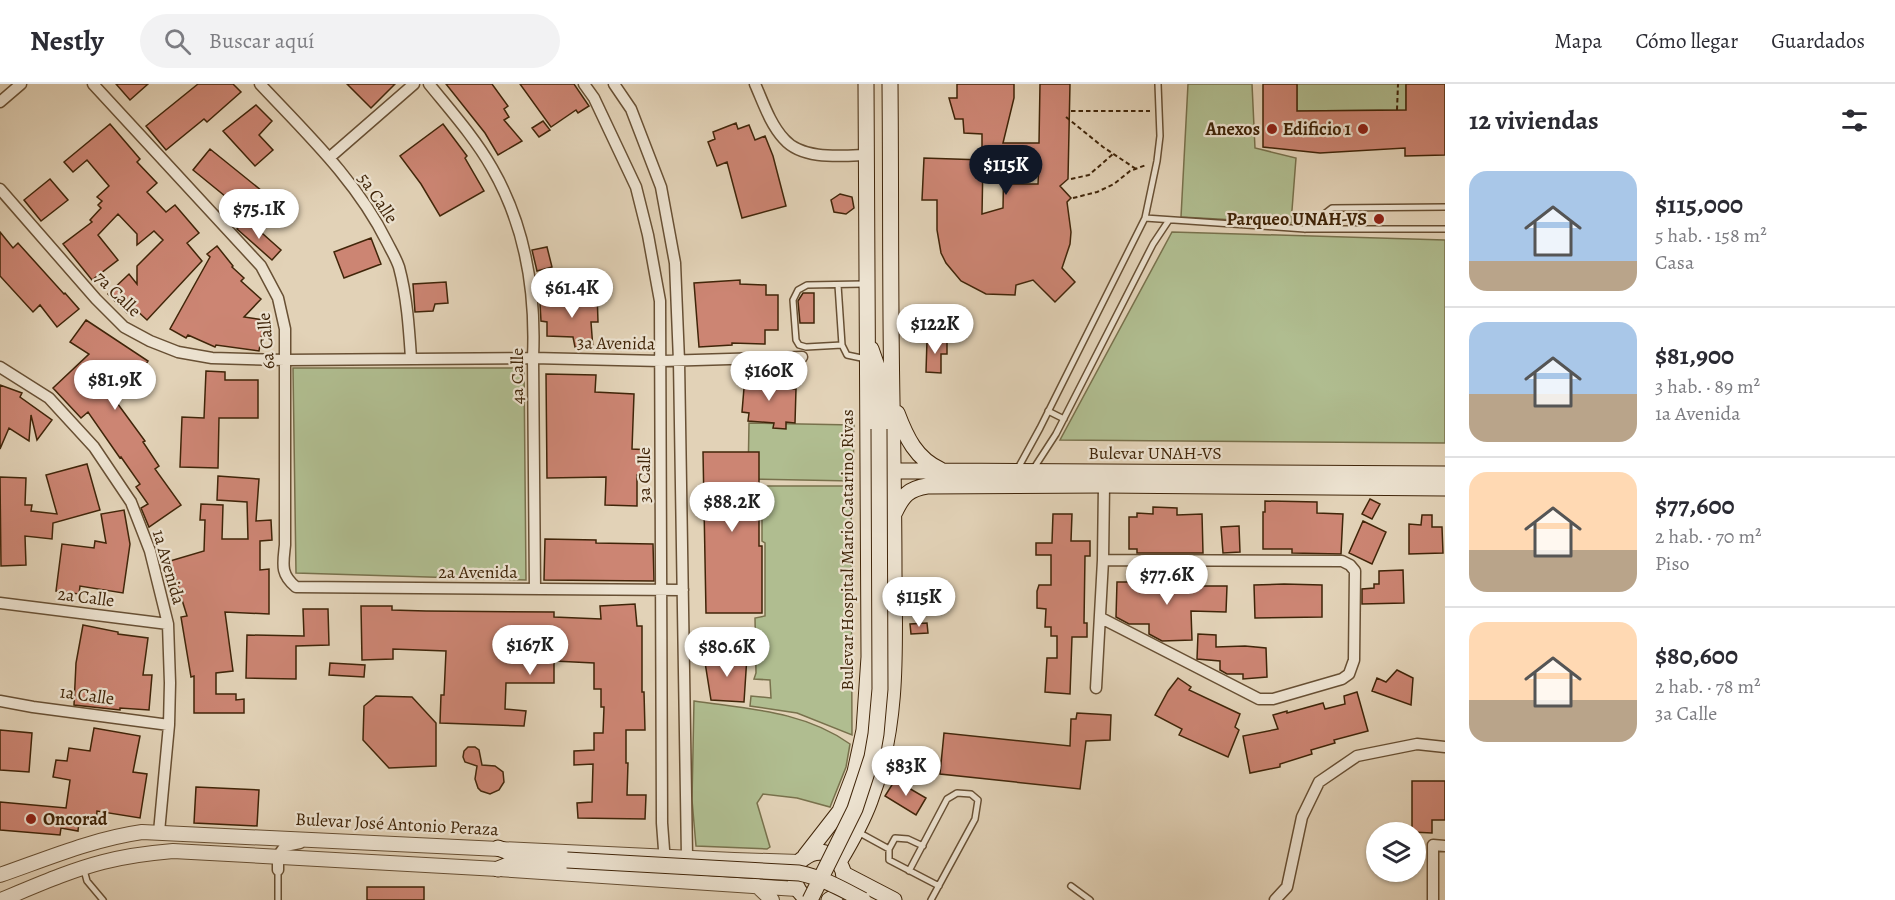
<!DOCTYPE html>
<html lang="es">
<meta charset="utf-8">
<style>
:root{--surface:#fff;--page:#f2f2f3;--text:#2b2b33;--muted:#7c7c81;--line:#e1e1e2;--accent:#111827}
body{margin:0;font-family:Alegreya,serif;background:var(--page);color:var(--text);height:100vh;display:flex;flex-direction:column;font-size:22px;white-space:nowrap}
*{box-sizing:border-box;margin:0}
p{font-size:20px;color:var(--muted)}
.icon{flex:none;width:33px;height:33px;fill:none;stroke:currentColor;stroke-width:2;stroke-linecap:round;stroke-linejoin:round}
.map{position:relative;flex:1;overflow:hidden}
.sheet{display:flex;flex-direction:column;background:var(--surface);width:450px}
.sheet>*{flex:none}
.fabs{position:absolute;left:1366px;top:738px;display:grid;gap:12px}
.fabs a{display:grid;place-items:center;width:60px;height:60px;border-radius:50%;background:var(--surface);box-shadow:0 2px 4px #0004;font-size:30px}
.price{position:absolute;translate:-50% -51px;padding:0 14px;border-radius:21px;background:#fff;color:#222;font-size:20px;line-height:39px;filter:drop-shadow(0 2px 3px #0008)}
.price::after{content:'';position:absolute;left:50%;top:36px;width:18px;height:14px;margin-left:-9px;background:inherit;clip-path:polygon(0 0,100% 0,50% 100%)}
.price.current{background:var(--accent);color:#fff}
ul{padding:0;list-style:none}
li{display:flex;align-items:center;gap:18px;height:150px;padding:0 24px}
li+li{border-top:2px solid var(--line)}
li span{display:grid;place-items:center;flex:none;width:168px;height:120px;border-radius:18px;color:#555}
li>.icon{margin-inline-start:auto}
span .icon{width:72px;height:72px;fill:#fffc;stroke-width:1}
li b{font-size:26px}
h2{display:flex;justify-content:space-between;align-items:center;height:72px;padding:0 24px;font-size:26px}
header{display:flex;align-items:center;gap:36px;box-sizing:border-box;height:84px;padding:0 30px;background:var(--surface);border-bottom:2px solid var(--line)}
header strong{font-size:28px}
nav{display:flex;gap:33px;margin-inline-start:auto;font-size:21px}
.search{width:420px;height:54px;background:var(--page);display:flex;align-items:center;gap:15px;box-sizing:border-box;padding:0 21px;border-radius:33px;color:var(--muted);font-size:22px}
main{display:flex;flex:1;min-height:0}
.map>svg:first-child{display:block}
.green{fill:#b0bd90;stroke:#78714c;stroke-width:1.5}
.building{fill:#cc8573;stroke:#402509;stroke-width:1.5;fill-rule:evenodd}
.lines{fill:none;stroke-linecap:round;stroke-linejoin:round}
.service-casing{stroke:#685034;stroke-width:8}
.minor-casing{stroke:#685034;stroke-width:13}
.tertiary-casing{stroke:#685034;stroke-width:16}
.secondary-casing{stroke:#402509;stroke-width:17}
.path{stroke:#402509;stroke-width:2;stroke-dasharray:4.5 3;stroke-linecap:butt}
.service{stroke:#ece2d0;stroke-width:5}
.minor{stroke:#ece2d0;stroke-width:10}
.tertiary{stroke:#ece2d0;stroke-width:14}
.secondary{stroke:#ece2d0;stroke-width:15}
.secondary-bridge-casing{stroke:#402509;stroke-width:17;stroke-linecap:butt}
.secondary-bridge{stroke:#ece2d0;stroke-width:15}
.poi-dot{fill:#8f2418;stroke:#ece2d0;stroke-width:2}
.labels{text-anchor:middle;stroke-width:4.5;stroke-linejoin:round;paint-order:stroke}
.poi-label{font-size:18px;font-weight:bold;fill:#402509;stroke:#ece2d0;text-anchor:end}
.street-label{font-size:18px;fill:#402509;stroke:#ece2d0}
</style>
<header>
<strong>Nestly</strong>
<div class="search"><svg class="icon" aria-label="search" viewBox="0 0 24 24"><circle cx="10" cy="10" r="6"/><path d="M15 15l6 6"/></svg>Buscar aquí</div>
<nav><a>Mapa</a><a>Cómo llegar</a><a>Guardados</a></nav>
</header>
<main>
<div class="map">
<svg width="1445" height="816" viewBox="0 0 1445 816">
<rect width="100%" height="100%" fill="#e2d2b7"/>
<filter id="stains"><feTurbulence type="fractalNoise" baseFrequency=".00333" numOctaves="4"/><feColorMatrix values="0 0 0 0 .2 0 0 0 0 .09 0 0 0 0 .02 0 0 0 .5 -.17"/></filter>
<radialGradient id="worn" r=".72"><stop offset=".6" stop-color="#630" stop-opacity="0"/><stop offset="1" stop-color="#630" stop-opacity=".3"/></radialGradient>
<path class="green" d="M 1188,0 L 1252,0 L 1255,64 L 1296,74 L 1291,139 L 1181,133 Z
M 1297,0 L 1406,0 L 1406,26 L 1297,27 Z
M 1172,148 L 1445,156 L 1445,359 L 1060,356 Z
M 293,284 L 524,284 L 526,496 L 296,489 Z
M 749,339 L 854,341 L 853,397 L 748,395 Z
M 762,402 L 851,402 L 852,651 L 797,629 L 750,622 L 751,612 L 771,614 L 770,596 L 754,595 L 756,589 L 755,534 L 765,532 L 765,459 L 762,457 Z
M 694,617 C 748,625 804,627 850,660 L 846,683 L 830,723 L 797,714 L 763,710 L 757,719 L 770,763 L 767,765 L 696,762 L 692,716 Z"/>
<path class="building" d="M 116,0 L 148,0 L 130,16 Z
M 198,0 L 233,0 L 241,8 L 207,38 L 204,35 L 166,66 L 146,42 Z
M 347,0 L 395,0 L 371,24 Z
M 446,0 L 492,0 L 508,22 L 504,25 L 509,33 L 504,36 L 522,57 L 498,71 L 485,49 Z
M 520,0 L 574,0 L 589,22 L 578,29 L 576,26 L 551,43 Z
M 957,0 L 1014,0 L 1014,14 L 1003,59 L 1039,59 L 1040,0 L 1070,0 L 1068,95 L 1060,102 L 1071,114 L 1067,118 L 1071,148 L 1070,160 L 1062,184 L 1075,198 L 1055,218 L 1033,196 L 1016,201 L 1015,211 L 986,210 L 961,197 L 946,179 L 941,169 L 937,146 L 937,116 L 922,116 L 924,74 L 983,76 L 982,130 L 1003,124 L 1004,69 L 982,68 L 982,50 L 964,49 L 963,35 L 955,35 L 949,14 L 957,14 ZM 1014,80 L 1039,80 L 1038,100 L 1013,100 Z
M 1263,0 L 1297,0 L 1297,27 L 1406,26 L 1406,0 L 1445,0 L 1445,71 L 1405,72 L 1405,64 L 1320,69 L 1263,63 Z
M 256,21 L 272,37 L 259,51 L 273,66 L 255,82 L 223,47 Z
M 543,37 L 550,46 L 539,53 L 532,44 Z
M 736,39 L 738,45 L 749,41 L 755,56 L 765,52 L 773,72 L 786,122 L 742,134 L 727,78 L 717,82 L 708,58 L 715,55 L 713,48 Z
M 110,40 L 140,75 L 137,78 L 157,99 L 147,108 L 166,128 L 175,121 L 199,149 L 187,159 L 202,177 L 147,236 L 133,223 L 127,229 L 108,210 L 129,190 L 137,200 L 137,182 L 163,156 L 154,147 L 137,161 L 137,150 L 118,130 L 98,151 L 118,176 L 92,196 L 63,160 L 92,138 L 90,136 L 101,124 L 98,121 L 102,117 L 97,113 L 109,102 L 87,76 L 73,88 L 64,78 Z
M 443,40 L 467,72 L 465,74 L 484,107 L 440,132 L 421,100 L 400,72 Z
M 210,65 L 262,107 L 236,130 L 227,120 L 231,117 L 193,86 Z
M 50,95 L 68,116 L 41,137 L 24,116 Z
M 840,110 L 852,113 L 854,124 L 846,130 L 834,128 L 831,116 Z
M 246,135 L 281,166 L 272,176 L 237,145 Z
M 0,148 L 13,164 L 18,159 L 64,210 L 65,209 L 79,225 L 57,243 L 40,221 L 33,228 L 0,192 Z
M 371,154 L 381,180 L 344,194 L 334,168 Z
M 217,162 L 233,182 L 232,183 L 244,194 L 241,197 L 261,215 L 244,233 L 264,236 L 259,267 L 216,261 L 215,263 L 188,251 L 186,254 L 170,245 L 210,173 L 207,170 Z
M 547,163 L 552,183 L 537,187 L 532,166 Z
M 740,196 L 740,200 L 766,201 L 766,211 L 778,211 L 778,246 L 765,246 L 765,260 L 732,259 L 732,261 L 699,263 L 694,199 Z
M 446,198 L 448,219 L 435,220 L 433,227 L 415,228 L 413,200 Z
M 583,207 L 597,208 L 598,238 L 591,238 L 593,265 L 575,263 L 573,253 L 547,252 L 547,238 L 541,237 L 540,219 L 583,217 Z
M 803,209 L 814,209 L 814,239 L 800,239 L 798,217 Z
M 86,236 L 148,277 L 132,302 L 122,296 L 109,308 L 145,357 L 143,358 L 159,382 L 155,385 L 181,421 L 149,443 L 141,424 L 148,420 L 136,403 L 140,400 L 121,373 L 120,374 L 88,328 L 81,334 L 53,304 L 89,270 L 70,258 Z
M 927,256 L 947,256 L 947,270 L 941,270 L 941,289 L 926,288 Z
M 206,287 L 225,288 L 225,296 L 258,296 L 258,334 L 219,334 L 218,384 L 180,383 L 182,333 L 204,334 Z
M 546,290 L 596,291 L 595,308 L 634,310 L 632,365 L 650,366 L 650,391 L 637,391 L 637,422 L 605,421 L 606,393 L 547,394 Z
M 745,292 L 758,292 L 758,296 L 788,298 L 787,305 L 796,305 L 795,339 L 786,338 L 786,345 L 773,344 L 774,339 L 748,337 L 749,329 L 742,328 Z
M 0,301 L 22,309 L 20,313 L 52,336 L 37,356 L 31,331 L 29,357 L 9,344 L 0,365 Z
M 703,368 L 759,368 L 759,462 L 762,462 L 762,529 L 706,529 Z
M 87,380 L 100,426 L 53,439 L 52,455 L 25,452 L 26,481 L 1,482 L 0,393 L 26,394 L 25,421 L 32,421 L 31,427 L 57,430 L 46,391 Z
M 218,392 L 259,395 L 256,437 L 271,436 L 272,456 L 260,457 L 260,486 L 269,485 L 269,530 L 225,528 L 233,587 L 216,589 L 216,610 L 236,610 L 236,616 L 244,615 L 244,629 L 194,629 L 194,592 L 191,593 L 181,533 L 187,532 L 170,477 L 204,467 L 205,436 L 200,436 L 201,420 L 223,421 L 222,455 L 248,455 L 247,418 L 217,416 Z
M 1370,415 L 1380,420 L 1372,435 L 1362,430 Z
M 1265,417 L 1317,418 L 1317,429 L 1343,430 L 1341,470 L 1292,469 L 1292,465 L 1263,465 L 1263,428 L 1265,428 Z
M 1153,423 L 1177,424 L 1177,431 L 1202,430 L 1203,469 L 1137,469 L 1137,465 L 1129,465 L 1129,433 L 1137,433 L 1137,429 L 1153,430 Z
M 124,426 L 130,460 L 123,509 L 80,502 L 79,510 L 56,507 L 62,460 L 94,464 L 95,457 L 106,459 L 101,430 Z
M 1053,430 L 1072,430 L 1071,457 L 1090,457 L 1090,472 L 1085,472 L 1084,539 L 1087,539 L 1087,553 L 1072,553 L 1070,610 L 1045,608 L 1047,574 L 1057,574 L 1057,552 L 1051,552 L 1051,543 L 1045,543 L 1046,525 L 1037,524 L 1037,507 L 1039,501 L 1051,501 L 1051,471 L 1036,471 L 1036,459 L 1052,459 Z
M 1422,431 L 1432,431 L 1432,443 L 1442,443 L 1443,469 L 1409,470 L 1409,440 L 1421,441 Z
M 1363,437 L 1386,448 L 1372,480 L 1349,469 Z
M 1239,442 L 1240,468 L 1223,469 L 1221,443 Z
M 545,455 L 596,456 L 596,459 L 653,460 L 654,497 L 544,496 Z
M 1403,486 L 1404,519 L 1362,520 L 1362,505 L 1374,504 L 1374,500 L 1379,500 L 1379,487 Z
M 1117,498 L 1189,498 L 1189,502 L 1227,502 L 1226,528 L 1191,527 L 1192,556 L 1162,557 L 1149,550 L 1149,540 L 1129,540 L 1116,533 Z
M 1284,500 L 1322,501 L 1322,533 L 1255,534 L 1254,501 Z
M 635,520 L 637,542 L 642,542 L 642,608 L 644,608 L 645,646 L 626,646 L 626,679 L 628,679 L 627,711 L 646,711 L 645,735 L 578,734 L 577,719 L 592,718 L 593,680 L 574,681 L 574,667 L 594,666 L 594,649 L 603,649 L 604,623 L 601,623 L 601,605 L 594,605 L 594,579 L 554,577 L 554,599 L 506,599 L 505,625 L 526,627 L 524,642 L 440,639 L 441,611 L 444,611 L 446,567 L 393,565 L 393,575 L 362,576 L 361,522 L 392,522 L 392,526 L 426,527 L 554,528 L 554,533 L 601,535 L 600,522 Z
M 303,525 L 328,525 L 329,561 L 296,562 L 296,595 L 246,594 L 247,551 L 304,552 Z
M 927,539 L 928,549 L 911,550 L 910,540 Z
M 83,541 L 118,548 L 118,550 L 148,554 L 143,591 L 152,591 L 149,626 L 120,624 L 120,626 L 74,621 L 76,579 Z
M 1198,550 L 1216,551 L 1216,563 L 1245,562 L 1266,564 L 1267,593 L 1243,595 L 1243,590 L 1227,590 L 1220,586 L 1220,577 L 1197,575 Z
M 704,572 L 747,572 L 744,618 L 711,616 Z
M 330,579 L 365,581 L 364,593 L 329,591 Z
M 1397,586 L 1413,594 L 1411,621 L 1372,607 L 1377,594 L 1386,598 Z
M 1178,594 L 1191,603 L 1189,606 L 1240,630 L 1235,643 L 1239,646 L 1228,673 L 1179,651 L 1182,645 L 1155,631 L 1168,607 Z
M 1357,608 L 1368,647 L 1334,656 L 1335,659 L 1311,666 L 1312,670 L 1280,680 L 1280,683 L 1250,689 L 1243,652 L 1278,645 L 1273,631 L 1287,627 L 1287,629 L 1323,619 L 1325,625 L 1345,620 L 1344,612 Z
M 376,612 L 412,613 L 436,639 L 436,682 L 389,684 L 363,656 L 364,622 Z
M 1077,629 L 1111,631 L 1110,656 L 1086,657 L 1080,705 L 940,690 L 944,649 L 1070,662 L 1071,635 L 1076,635 Z
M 94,644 L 140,652 L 133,688 L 147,690 L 140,734 L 97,727 L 96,740 L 79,737 L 78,747 L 61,744 L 60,751 L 0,746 L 0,718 L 66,724 L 70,696 L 53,693 L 56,676 L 67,677 L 69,664 L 90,667 Z
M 0,646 L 32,649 L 29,688 L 0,686 Z
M 468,663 L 475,663 L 479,666 L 482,681 L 495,682 L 503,688 L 504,698 L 499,706 L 490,710 L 481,707 L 478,704 L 475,695 L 477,682 L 465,678 L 463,673 L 464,667 Z
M 895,696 L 926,714 L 916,731 L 885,712 Z
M 1412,697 L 1445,697 L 1445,736 L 1432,736 L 1432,749 L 1412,748 Z
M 196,703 L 259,706 L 257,742 L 194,739 Z
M 367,803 L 424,803 L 424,816 L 367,816 Z"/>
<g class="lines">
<defs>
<path id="service" d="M 1145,134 L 1305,145 L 1445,145
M 1305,145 L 1332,124 L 1445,123
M 864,200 L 807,201 L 798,206 L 793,216 L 796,256 L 799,261 L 806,263 L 842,261 L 847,271 L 866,275
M 838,201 L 842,261
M 1048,327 L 1064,335
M 1034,384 L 1056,350 L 1153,160 L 1169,136
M 1017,386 L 1040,344 L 1145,134 L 1157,77 L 1160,52 L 1158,0
M 858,748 L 889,765
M 923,762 L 908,755 L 895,754 L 889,765 L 889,776 L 939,802
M 84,786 L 87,797 L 103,816
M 909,787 L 947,715 L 957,709 L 971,710 L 978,716 L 975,735 L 931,816
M 1071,802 L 1090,816
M 278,816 L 278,786"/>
<path id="minor" d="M 93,0 L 261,182 L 278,214 L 285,245 L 285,461 C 283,480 280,490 296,503 L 683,506
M 260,0 C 306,49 357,97 387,158 C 391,166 396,174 399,183 C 407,213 409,244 411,274
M 429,0 C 451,27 475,54 492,84 C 526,143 536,207 533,274 L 535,505
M 584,0 L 594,14 L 636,103 L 648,151 L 660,217 L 662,739 L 665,779
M 614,0 L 631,25 L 661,103 L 675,179 L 679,277 L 687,773
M 755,0 C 763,18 770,40 784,55 C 802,76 840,72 866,71
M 0,18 L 21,0
M 329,74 L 414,0
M 0,105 L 96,215 L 124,243 L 150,257 L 178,268 L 212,274 L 285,276 L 533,274 L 661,277 L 802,273
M 0,283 L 49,314 L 94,363 L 131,418 L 150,467 L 168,540 L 170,599 L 169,641 L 159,748
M 0,519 L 168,540
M 1101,534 L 1259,615 L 1273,615 L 1342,595 L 1349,590 L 1354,576 L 1355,487 L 1350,481 L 1342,477 L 1103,476
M 1096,604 L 1103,476 L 1104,401
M 0,617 L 33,623 L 169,641
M 278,786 L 278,772 L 285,762 L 300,759
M 1275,816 L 1287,803 L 1302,733 L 1319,698 L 1357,672 L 1417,660 L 1445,663
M 1433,816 L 1433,761 L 1445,762"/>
<path id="tertiary" d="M 0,791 C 46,775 93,755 142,748 L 734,776 L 799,778
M 756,801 L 772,816
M 1,816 C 35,802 68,787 103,778 C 126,772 149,769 173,767 L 498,785 L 797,805"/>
<path id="secondary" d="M 871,265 L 879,288 L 879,345
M 897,329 C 906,353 916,375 941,386
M 887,390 L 894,387 L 944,387 L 1445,390
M 895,428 C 903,411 909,405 927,402 L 1104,401 L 1445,404
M 498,764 L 525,774 L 567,776
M 805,772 L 840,727 L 855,688 L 864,646 L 869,573 L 866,0
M 839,778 C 851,758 862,739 870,717 C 898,644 895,567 894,489 C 894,432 893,374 892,317 C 890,211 891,106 890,0
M 498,785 L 525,774
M 844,790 L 894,816
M 811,816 C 802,812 795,805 795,794 C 794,787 797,778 804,774 C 832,752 863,798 829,816"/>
</defs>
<use href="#service" class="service-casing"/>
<use href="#minor" class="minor-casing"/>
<use href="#tertiary" class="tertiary-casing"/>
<use href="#secondary" class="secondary-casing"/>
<path class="path" d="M 1397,26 L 1398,0
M 1071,27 L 1150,27
M 1066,33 L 1103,63 L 1136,85
M 1071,95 L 1089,91 L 1113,70
M 1073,114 L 1097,108 L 1114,100 L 1130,87 L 1146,81"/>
<use href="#service" class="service"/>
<use href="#minor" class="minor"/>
<use href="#tertiary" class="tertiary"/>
<use href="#secondary" class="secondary"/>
<defs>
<path id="secondary-bridge" d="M 567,776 L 799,789 C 823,794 842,805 863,816
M 810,816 L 855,725 L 872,673 L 876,650 L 880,605 L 879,345"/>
</defs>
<use href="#secondary-bridge" class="secondary-bridge-casing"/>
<use href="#secondary-bridge" class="secondary-bridge"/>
</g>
<g class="poi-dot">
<circle cx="1272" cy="45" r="6"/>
<circle cx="1363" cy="45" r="6"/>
<circle cx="1379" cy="135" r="6"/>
<circle cx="31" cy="735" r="6"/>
</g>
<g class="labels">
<g class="poi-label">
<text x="1260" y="51">Anexos</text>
<text x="1351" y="51">Edificio 1</text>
<text x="1367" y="141">Parqueo UNAH-VS</text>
<text x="43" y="741" text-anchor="start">Oncorad</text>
</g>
<g class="street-label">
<text transform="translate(378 114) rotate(56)" y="6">5a Calle</text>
<text transform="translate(118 210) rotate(44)" y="6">7a Calle</text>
<text transform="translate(266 257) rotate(-95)" y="6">6a Calle</text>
<text transform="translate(616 259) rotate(1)" y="6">3a Avenida</text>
<text transform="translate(517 292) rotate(-90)" y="6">4a Calle</text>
<text x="1155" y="375">Bulevar UNAH-VS</text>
<text transform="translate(644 391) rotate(-90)" y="6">3a Calle</text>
<text transform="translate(847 466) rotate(-90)" y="6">Bulevar Hospital Mario Catarino Rivas</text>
<text transform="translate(169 483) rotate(74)" y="6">1a Avenida</text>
<text x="478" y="494">2a Avenida</text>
<text transform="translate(86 513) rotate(7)" y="6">2a Calle</text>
<text transform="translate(87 611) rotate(8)" y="6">1a Calle</text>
<text transform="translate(397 740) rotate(3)" y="6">Bulevar José Antonio Peraza</text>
</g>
</g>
<rect width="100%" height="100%" filter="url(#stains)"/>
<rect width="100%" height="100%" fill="url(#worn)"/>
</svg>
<div class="fabs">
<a><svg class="icon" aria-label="layers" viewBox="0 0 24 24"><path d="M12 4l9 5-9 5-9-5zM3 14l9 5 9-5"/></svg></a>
</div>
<b class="price current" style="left:1006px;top:112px">$115K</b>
<b class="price" style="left:259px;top:156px">$75.1K</b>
<b class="price" style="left:572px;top:235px">$61.4K</b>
<b class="price" style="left:935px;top:271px">$122K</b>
<b class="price" style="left:769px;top:318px">$160K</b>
<b class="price" style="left:115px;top:327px">$81.9K</b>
<b class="price" style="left:732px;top:449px">$88.2K</b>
<b class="price" style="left:1167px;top:522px">$77.6K</b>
<b class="price" style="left:919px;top:544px">$115K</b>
<b class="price" style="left:530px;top:592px">$167K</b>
<b class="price" style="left:727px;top:594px">$80.6K</b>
<b class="price" style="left:906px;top:713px">$83K</b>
</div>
<section class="sheet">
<h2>12 viviendas<svg class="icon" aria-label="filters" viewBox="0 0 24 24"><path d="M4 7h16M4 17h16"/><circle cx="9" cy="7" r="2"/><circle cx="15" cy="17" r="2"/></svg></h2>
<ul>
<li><span style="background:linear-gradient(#a9c7e8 75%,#b9a48a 0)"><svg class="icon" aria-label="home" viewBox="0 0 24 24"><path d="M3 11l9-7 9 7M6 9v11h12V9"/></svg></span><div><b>$115,000</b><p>5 hab. · 158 m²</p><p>Casa</p></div></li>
<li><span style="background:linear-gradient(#a9c7e8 60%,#b9a48a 0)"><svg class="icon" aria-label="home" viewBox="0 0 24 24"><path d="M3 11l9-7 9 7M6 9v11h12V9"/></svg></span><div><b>$81,900</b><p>3 hab. · 89 m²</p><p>1a Avenida</p></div></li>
<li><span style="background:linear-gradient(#ffd9b3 65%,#b9a48a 0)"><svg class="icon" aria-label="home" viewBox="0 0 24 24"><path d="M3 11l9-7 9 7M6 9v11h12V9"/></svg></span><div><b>$77,600</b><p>2 hab. · 70 m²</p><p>Piso</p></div></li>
<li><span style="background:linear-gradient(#ffd9b3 65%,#b9a48a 0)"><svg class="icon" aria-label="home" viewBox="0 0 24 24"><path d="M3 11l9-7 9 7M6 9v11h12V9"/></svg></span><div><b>$80,600</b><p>2 hab. · 78 m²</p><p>3a Calle</p></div></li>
</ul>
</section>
</main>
